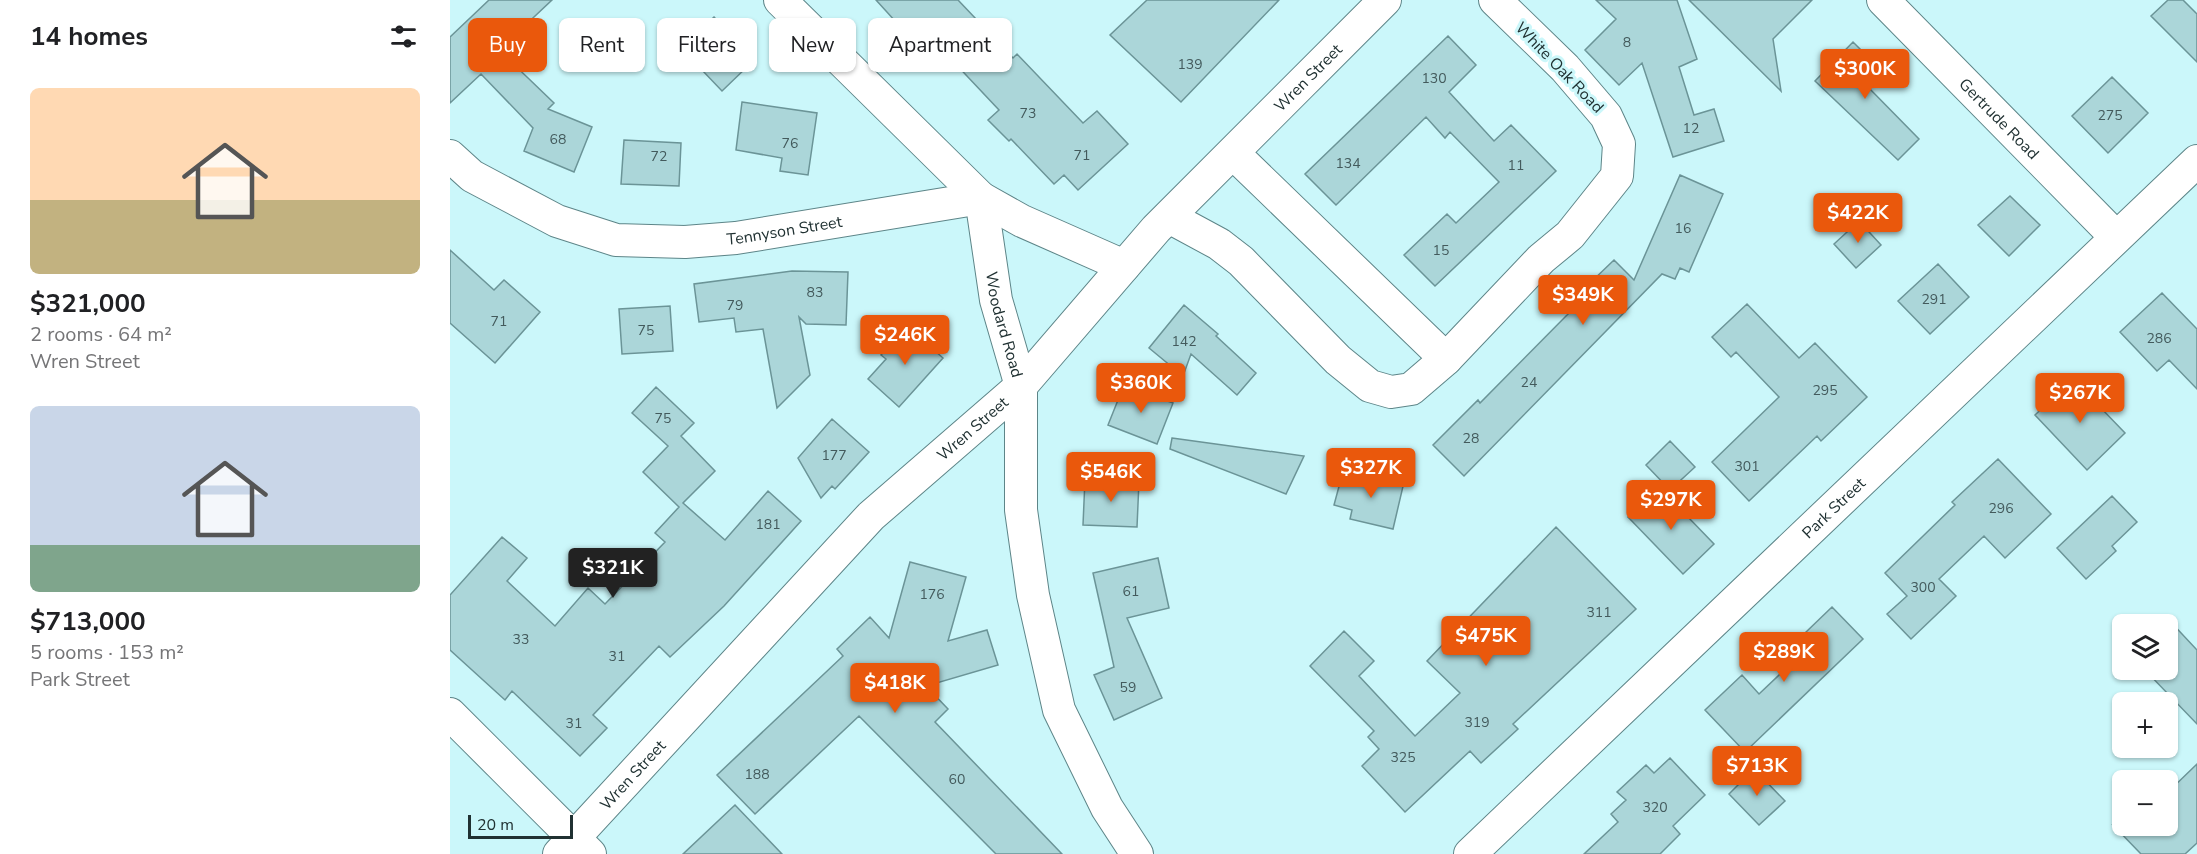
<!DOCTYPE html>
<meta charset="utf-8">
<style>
:root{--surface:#fff;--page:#f6f6f6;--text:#202124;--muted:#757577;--accent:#ea580c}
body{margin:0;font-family:"Nunito Sans",sans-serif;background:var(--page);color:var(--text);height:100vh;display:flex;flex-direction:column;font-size:22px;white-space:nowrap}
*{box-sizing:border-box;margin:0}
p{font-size:20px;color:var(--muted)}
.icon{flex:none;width:33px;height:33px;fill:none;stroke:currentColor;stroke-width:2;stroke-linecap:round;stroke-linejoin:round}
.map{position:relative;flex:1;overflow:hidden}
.panel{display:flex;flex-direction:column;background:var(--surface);width:450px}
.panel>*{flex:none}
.top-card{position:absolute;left:18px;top:18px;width:570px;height:54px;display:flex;gap:12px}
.controls{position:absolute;left:1662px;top:614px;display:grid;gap:12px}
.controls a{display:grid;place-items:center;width:66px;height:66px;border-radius:9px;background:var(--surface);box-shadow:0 2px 4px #0004;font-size:30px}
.scale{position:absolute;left:18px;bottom:15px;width:105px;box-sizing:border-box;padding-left:6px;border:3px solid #203132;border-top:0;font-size:16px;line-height:21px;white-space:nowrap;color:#203132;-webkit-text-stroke:4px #cbf7fa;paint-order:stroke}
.price{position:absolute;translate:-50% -51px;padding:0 14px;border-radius:6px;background:var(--accent);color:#fff;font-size:20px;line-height:39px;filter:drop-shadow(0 2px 3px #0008)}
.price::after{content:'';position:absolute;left:50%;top:36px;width:18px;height:14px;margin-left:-9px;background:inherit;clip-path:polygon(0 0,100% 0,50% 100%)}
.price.selected{background:#222;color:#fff}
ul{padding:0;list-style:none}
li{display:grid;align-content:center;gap:12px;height:318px;padding:0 30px}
li span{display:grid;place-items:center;height:186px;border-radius:9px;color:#555}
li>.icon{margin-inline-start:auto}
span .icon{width:108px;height:108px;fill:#fffc;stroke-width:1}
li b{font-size:26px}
h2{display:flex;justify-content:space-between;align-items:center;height:72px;padding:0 30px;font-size:26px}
.chip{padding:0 21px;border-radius:9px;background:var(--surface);box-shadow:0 2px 4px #0004;font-size:21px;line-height:54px}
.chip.selected{background:var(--accent);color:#fff}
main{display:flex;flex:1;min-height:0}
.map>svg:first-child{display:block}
.building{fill:#abd6d9;stroke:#6b9497;stroke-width:1.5}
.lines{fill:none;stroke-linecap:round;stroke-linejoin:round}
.minor-casing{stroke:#5d8588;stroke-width:34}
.minor{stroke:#fff;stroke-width:32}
.labels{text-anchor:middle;stroke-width:6;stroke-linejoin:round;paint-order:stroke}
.number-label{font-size:14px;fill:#435a5c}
.street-label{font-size:16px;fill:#203132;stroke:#cbf7fa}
</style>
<main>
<section class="panel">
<h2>14 homes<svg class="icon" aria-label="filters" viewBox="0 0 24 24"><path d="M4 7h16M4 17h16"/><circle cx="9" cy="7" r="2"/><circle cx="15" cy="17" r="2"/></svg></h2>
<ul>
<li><span style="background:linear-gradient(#ffd9b3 60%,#c2b280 0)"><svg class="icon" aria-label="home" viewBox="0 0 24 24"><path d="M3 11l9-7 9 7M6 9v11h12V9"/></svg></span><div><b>$321,000</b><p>2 rooms · 64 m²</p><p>Wren Street</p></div></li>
<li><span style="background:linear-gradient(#c9d6e8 75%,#7fa58c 0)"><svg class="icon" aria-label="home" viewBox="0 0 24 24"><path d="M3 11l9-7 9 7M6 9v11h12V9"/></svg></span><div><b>$713,000</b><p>5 rooms · 153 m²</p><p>Park Street</p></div></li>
</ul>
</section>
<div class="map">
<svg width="1747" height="854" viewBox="0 0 1747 854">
<rect width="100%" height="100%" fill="#cbf7fa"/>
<path class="building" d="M 39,0 L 102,0 L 49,50 L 104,103 L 98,109 L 142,127 L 124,172 L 74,151 L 83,128 L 31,74 L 0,103 L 0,37 Z
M 426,0 L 508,0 L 563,58 L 567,54 L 633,123 L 647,111 L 678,144 L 628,190 L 614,175 L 604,184 L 561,139 L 559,141 L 538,120 L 549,110 L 467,23 L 456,33 Z
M 697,0 L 829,0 L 731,102 L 660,35 Z
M 1146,0 L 1227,0 L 1247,59 L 1229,67 L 1244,115 L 1264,109 L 1274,141 L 1223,157 L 1192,63 L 1169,85 L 1135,50 L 1166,19 Z
M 1239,0 L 1362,0 L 1323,39 L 1331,91 Z
M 1718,0 L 1733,0 L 1747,14 L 1747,62 L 1701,16 Z
M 264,17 L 295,50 L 289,55 L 299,65 L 272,91 L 231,48 Z
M 998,36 L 1026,65 L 999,92 L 1044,141 L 1061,125 L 1106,171 L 985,286 L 954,255 L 997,214 L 1006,223 L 1049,182 L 1000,132 L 995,138 L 976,117 L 886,205 L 855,174 Z
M 1403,42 L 1431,70 L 1416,85 L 1469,139 L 1448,160 L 1365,81 Z
M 1662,77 L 1698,113 L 1658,153 L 1622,116 Z
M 292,102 L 367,113 L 358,175 L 330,171 L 332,158 L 286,150 Z
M 174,140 L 231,143 L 229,186 L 171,184 Z
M 1230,175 L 1273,194 L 1239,272 L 1230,268 L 1225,279 L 1212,274 L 1014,476 L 983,445 L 1028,400 L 1030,403 L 1118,314 L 1113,309 L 1164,260 L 1184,280 Z
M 1560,196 L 1590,225 L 1559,256 L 1528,225 Z
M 1409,221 L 1431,245 L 1406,268 L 1384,244 Z
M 0,250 L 44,290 L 54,280 L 90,312 L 45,363 L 0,323 Z
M 1488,264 L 1519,297 L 1480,334 L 1448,301 Z
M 342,271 L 398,272 L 396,325 L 356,324 L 349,317 L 360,375 L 327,408 L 313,329 L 286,332 L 284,318 L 249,322 L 244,284 Z
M 1712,293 L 1747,329 L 1747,389 L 1719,360 L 1707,371 L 1670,332 Z
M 1297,304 L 1349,358 L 1365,343 L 1417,397 L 1371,441 L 1367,436 L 1299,501 L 1262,462 L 1329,397 L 1286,352 L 1281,357 L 1262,337 Z
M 734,305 L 768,334 L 766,336 L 806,373 L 787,395 L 741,354 L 733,376 L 699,348 Z
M 220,306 L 223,351 L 172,354 L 169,309 Z
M 457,326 L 493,358 L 449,407 L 418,379 L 436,359 L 431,355 Z
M 1623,379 L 1675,433 L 1637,470 L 1585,415 Z
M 674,385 L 723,403 L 707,444 L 658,425 Z
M 206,387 L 244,423 L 231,436 L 265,471 L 233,503 L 275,540 L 318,491 L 351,521 L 274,606 L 220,657 L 209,646 L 143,715 L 157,728 L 130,756 L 62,691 L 55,700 L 0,650 L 0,595 L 52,537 L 77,558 L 57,581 L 105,626 L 138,588 L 155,604 L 215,542 L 205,533 L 229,507 L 193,472 L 218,446 L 182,413 Z
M 382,419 L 419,452 L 385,489 L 382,486 L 371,498 L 348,458 Z
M 722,438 L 854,456 L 836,494 L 720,449 Z
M 1220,441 L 1245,467 L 1220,490 L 1196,465 Z
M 1548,459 L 1601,514 L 1555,558 L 1534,536 L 1489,579 L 1506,596 L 1461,639 L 1437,614 L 1457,596 L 1435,573 L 1505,505 L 1502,502 Z
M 911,471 L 954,482 L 943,529 L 900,519 L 902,510 L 884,505 L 891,479 L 908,483 Z
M 635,479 L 689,481 L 687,527 L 633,525 Z
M 1210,488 L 1264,544 L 1233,574 L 1178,517 Z
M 1662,496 L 1687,522 L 1662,546 L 1666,551 L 1636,579 L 1607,548 Z
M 1106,527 L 1186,609 L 1063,724 L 1068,729 L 1031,763 L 1020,751 L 955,812 L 912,766 L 929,749 L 918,737 L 924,731 L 860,666 L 894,631 L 924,661 L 909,676 L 965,736 L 1010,693 L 977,661 Z
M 708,558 L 719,608 L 677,618 L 712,698 L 664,720 L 644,675 L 664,667 L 643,573 Z
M 460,562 L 516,577 L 498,641 L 537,630 L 548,665 L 476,686 L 498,709 L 485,722 L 612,854 L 546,854 L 409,716 L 305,814 L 267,775 L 393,656 L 387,649 L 420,617 L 439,638 Z
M 1382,607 L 1413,639 L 1295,752 L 1255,710 L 1292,675 L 1309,694 L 1364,642 L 1355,633 Z
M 1718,619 L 1747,650 L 1747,724 L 1694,669 L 1718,669 Z
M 1220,758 L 1255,795 L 1223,826 L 1230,834 L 1210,854 L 1134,854 L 1168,822 L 1161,814 L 1176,800 L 1167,792 L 1196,765 L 1204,773 Z
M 1747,764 L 1747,843 L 1735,854 L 1691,854 L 1663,825 L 1718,825 L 1718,792 Z
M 1304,769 L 1335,801 L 1309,825 L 1279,794 Z
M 285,805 L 332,854 L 233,854 Z"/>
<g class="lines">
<defs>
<g id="minor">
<path id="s1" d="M 330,0 L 531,198 L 546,300 L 571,386 L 571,510 L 583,595 L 609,710 L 657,808 L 687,854"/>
<path id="s2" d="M 1433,0 L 1666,237"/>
<path d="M 783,153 L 996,359"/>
<path id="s3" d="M 0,156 L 22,176 L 107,221 L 166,240 L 235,242 L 286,238 L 531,198 L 572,221 L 674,266"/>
<path d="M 719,217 L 769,244 L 791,261 L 888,360 L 920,386 L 941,392 L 961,389 L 996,359 L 1091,259 L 1120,235 L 1167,176 L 1169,144 L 1156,116 L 1115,68 L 1045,0"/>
<path d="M 0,714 L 140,854"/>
<path id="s4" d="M 109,854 L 421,516 L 571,386 L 706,229 L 935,0"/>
<path id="s5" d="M 1020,854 L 1747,161"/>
</g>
</defs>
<use href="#minor" class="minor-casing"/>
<use href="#minor" class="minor"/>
</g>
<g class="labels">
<g class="number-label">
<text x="1177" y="47">8</text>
<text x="740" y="69">139</text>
<text x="984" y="83">130</text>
<text x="578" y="118">73</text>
<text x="1660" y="120">275</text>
<text x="1241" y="133">12</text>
<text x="108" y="144">68</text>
<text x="340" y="148">76</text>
<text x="632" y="160">71</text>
<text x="209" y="161">72</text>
<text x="898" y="168">134</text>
<text x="1066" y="170">11</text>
<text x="1233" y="233">16</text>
<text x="991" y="255">15</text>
<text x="365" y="297">83</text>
<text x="1484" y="304">291</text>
<text x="285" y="310">79</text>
<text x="49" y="326">71</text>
<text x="196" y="335">75</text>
<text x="1709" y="343">286</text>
<text x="734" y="346">142</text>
<text x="1079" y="387">24</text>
<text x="1375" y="395">295</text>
<text x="213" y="423">75</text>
<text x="1021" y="443">28</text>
<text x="384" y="460">177</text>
<text x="1297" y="471">301</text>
<text x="1551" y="513">296</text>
<text x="318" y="529">181</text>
<text x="1473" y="592">300</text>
<text x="681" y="596">61</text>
<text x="482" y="599">176</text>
<text x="1149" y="617">311</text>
<text x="71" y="644">33</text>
<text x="167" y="661">31</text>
<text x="678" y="692">59</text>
<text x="1027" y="727">319</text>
<text x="124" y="728">31</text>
<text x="953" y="762">325</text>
<text x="307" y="779">188</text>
<text x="507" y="784">60</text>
<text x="1205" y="812">320</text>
</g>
<g class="street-label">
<text transform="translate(1110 67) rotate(46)" y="6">White Oak Road</text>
<text dy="6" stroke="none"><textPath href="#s4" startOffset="1080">Wren Street</textPath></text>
<text dy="6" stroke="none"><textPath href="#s2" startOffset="166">Gertrude Road</textPath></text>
<text dy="6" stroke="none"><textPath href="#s3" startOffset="357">Tennyson Street</textPath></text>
<text dy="6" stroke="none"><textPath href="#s1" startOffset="411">Woodard Road</textPath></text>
<text dy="6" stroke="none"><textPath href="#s4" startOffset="594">Wren Street</textPath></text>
<text dy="6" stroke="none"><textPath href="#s5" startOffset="502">Park Street</textPath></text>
<text dy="6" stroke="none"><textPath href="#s4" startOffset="108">Wren Street</textPath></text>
</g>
</g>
</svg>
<div class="controls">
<a><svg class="icon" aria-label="layers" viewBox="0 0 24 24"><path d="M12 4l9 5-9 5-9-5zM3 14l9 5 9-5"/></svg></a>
<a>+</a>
<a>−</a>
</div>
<div class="scale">20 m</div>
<b class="price" style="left:1415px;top:100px">$300K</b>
<b class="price" style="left:1408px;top:244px">$422K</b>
<b class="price" style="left:1133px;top:326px">$349K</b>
<b class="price" style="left:455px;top:366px">$246K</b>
<b class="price" style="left:691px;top:414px">$360K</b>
<b class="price" style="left:1630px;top:424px">$267K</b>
<b class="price" style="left:921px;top:499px">$327K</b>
<b class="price" style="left:661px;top:503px">$546K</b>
<b class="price" style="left:1221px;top:531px">$297K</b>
<b class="price selected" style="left:163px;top:599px">$321K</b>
<b class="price" style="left:1036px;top:667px">$475K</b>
<b class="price" style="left:1334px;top:683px">$289K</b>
<b class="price" style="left:445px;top:714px">$418K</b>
<b class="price" style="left:1307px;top:797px">$713K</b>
<div class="top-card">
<a class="chip selected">Buy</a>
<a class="chip">Rent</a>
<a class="chip">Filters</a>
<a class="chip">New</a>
<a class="chip">Apartment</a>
</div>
</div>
</main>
